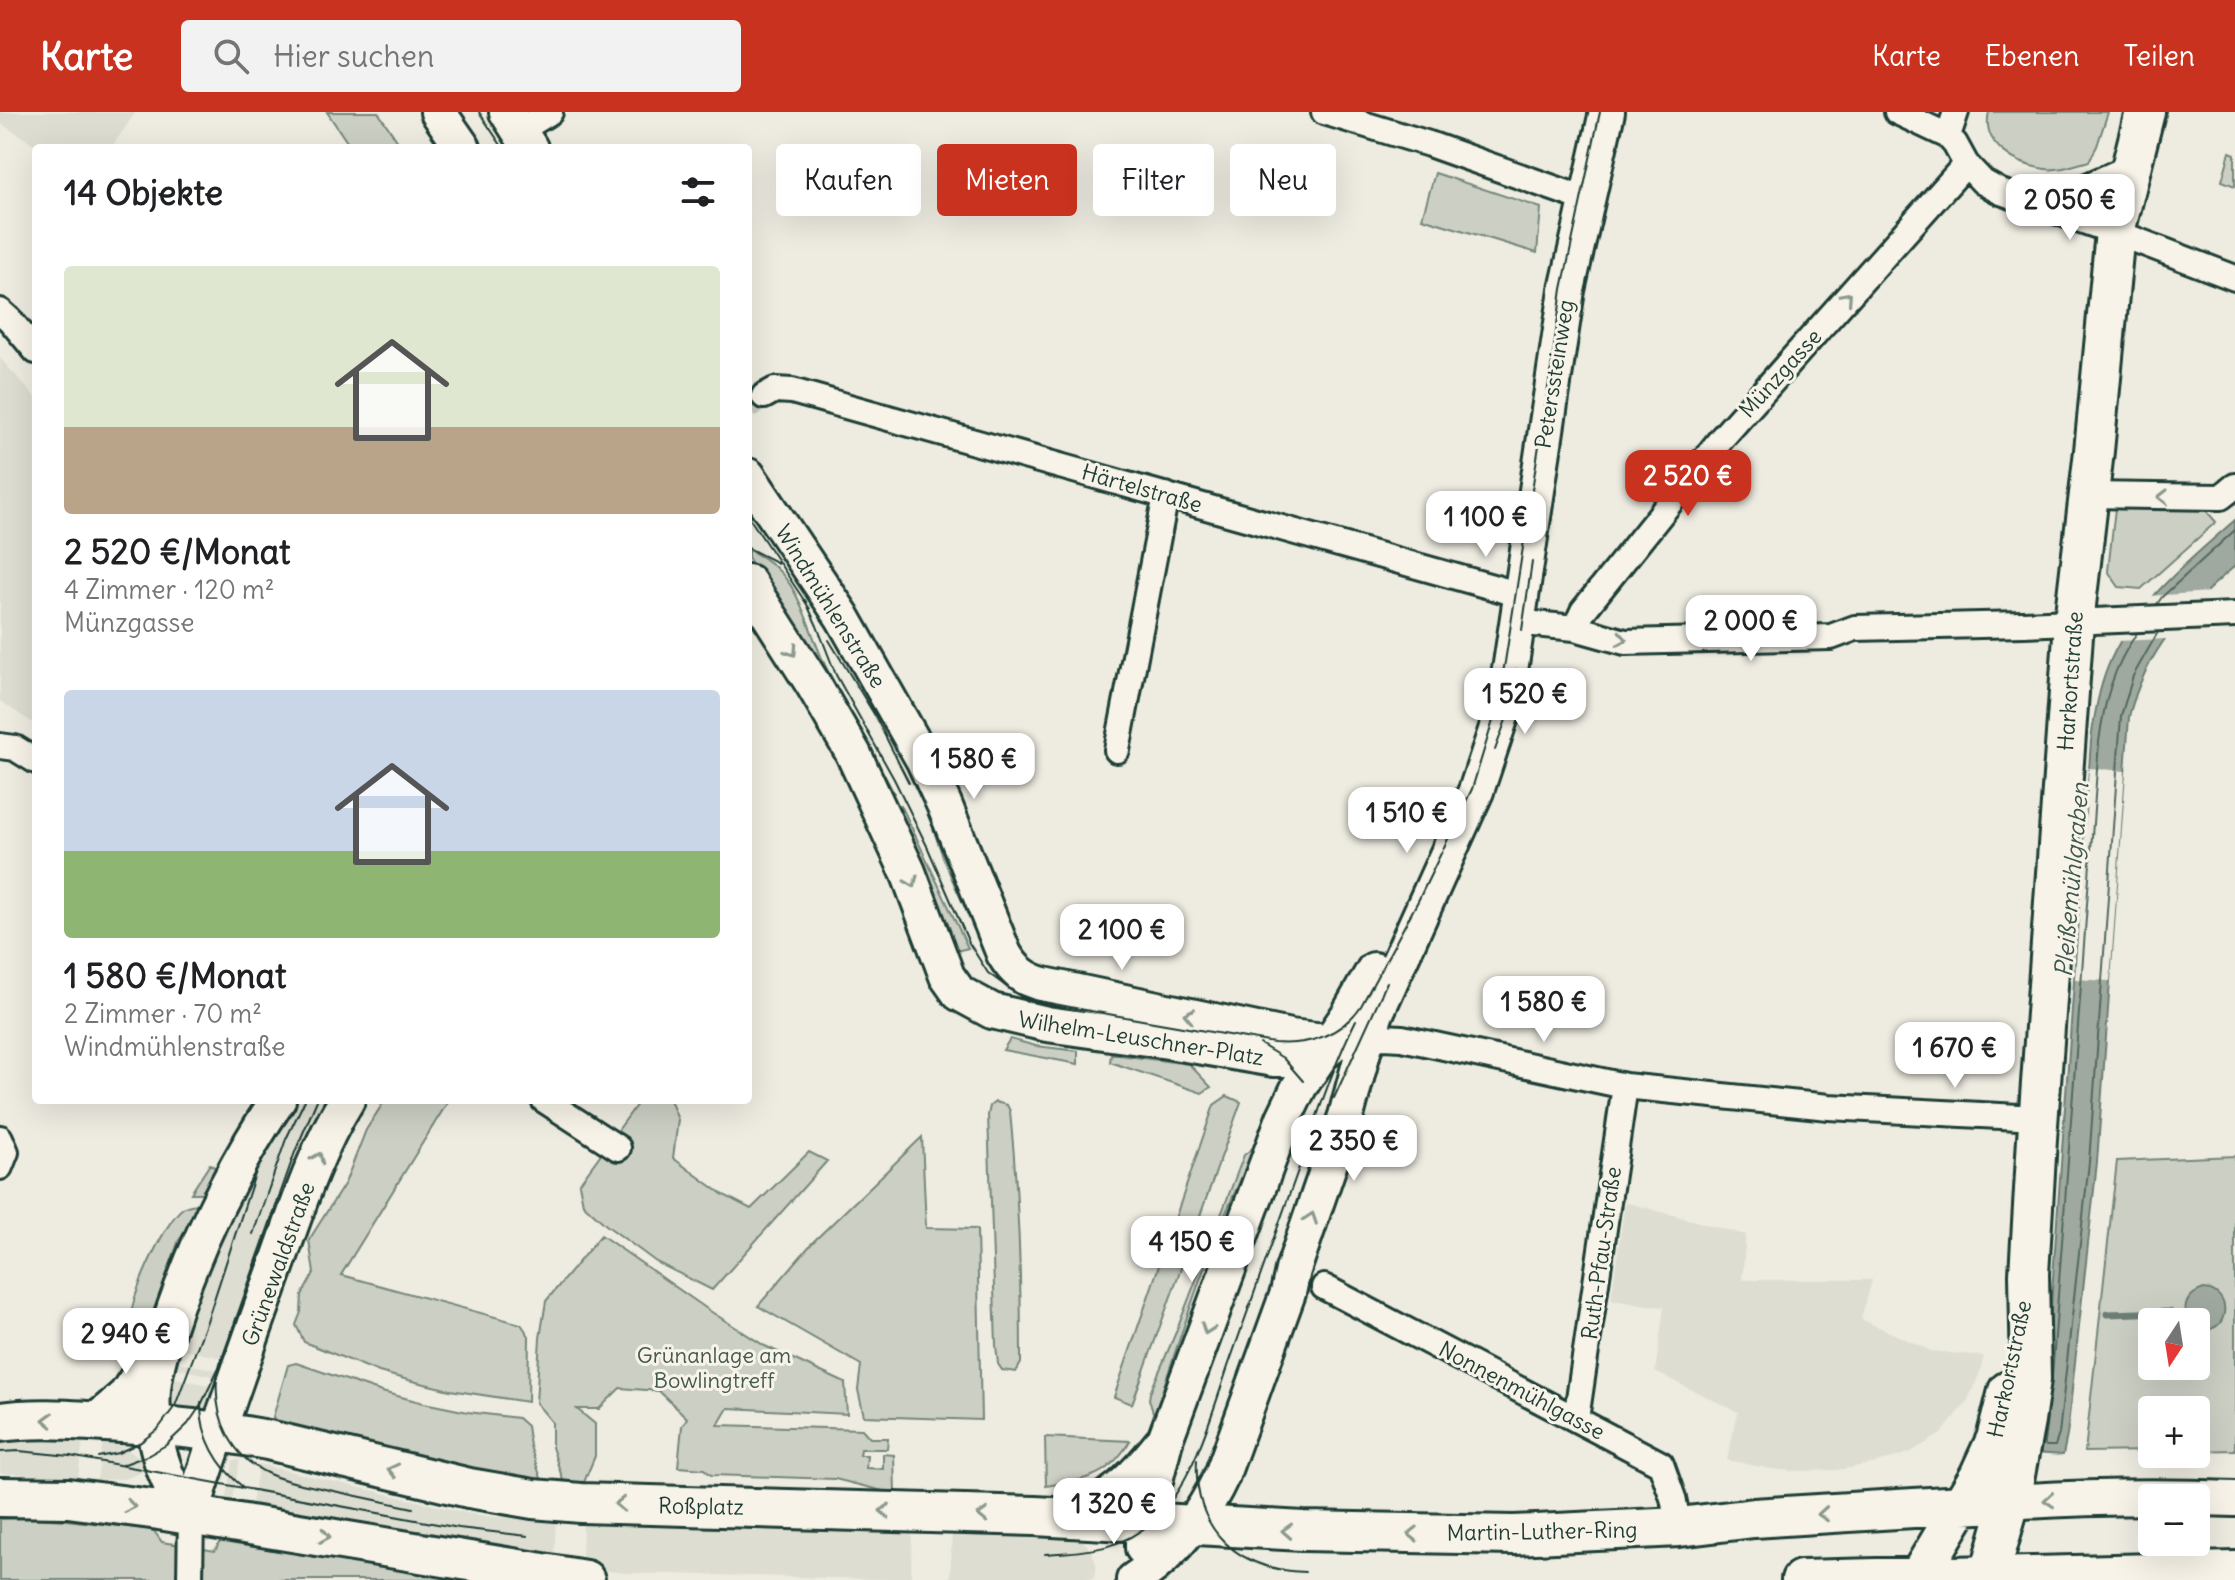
<!DOCTYPE html>
<html lang="de">
<meta charset="utf-8">
<style>
:root{--surface:#fff;--page:#f2f2f2;--text:#202124;--muted:#757577;--accent:#c8321e}
body{margin:0;font-family:Delius,sans-serif;background:var(--page);color:var(--text);height:100vh;display:flex;flex-direction:column;font-size:30px;white-space:nowrap}
*{box-sizing:border-box;margin:0}
p{font-size:26px;color:var(--muted)}
.icon{flex:none;width:44px;height:44px;fill:none;stroke:currentColor;stroke-width:2;stroke-linecap:round;stroke-linejoin:round}
.map{position:relative;flex:1;overflow:hidden}
.details{position:absolute;left:32px;top:32px;width:720px;height:960px;display:flex;flex-direction:column;background:var(--surface);border-radius:8px;box-shadow:0 8px 32px #0002}
.details>*{flex:none}
.banner{position:absolute;left:776px;top:32px;width:760px;height:72px;display:flex;gap:16px}
.needle{width:52px;rotate:192deg}
.controls{position:absolute;left:2138px;top:1196px;display:grid;gap:16px}
.controls a{display:grid;place-items:center;width:72px;height:72px;border-radius:8px;background:var(--surface);box-shadow:0 8px 32px #0002;font-size:40px}
.price{position:absolute;translate:-50% -68px;padding:0 18px;border-radius:16px;background:#fff;color:#222;font-size:26px;line-height:52px;filter:drop-shadow(0 2px 4px #0008)}
.price::after{content:'';position:absolute;left:50%;top:48px;width:24px;height:18px;margin-left:-12px;background:inherit;clip-path:polygon(0 0,100% 0,50% 100%)}
.price.selected{background:var(--accent);color:#fff}
ul{padding:0;list-style:none}
li{display:grid;align-content:center;gap:16px;height:424px;padding:0 32px}
li span{display:grid;place-items:center;height:248px;border-radius:8px;color:#555}
li>.icon{margin-inline-start:auto}
span .icon{width:144px;height:144px;fill:#fffc;stroke-width:1}
li b{font-size:34px}
h2{display:flex;justify-content:space-between;align-items:center;height:96px;padding:0 32px;font-size:34px}
.pill{padding:0 28px;border-radius:8px;background:var(--surface);box-shadow:0 8px 32px #0002;font-size:28px;line-height:72px}
.pill.selected{background:var(--accent);color:#fff}
header{display:flex;align-items:center;gap:48px;box-sizing:border-box;height:112px;padding:0 40px;background:var(--accent);color:#fff}
header strong{font-size:38px}
nav{display:flex;gap:44px;margin-inline-start:auto;font-size:28px}
.search{width:560px;height:72px;background:var(--page);display:flex;align-items:center;gap:20px;box-sizing:border-box;padding:0 28px;border-radius:8px;color:var(--muted);font-size:30px}
.map>svg:first-child{display:block}
.built{fill:#ddddd2}
.green{fill:#cccfc4;stroke:#76867c;stroke-width:2;fill-rule:evenodd}
.water{fill:#9fa99f;stroke:#6c7e74;stroke-width:2}
.pier{fill:#eeece1}
.lines{fill:none;stroke-linecap:round;stroke-linejoin:round}
.shore{stroke:#52685f;stroke-width:2}
.stream{stroke:#6c7e74;stroke-width:7}
.street-tunnel{stroke:#c5c9be;stroke-width:24;stroke-dasharray:24 12;stroke-linecap:butt}
.street-casing{stroke:#1f3d34;stroke-width:30}
.secondary-casing{stroke:#1f3d34;stroke-width:40}
.primary-casing{stroke:#1f3d34;stroke-width:44}
.street{stroke:#f7f3e8;stroke-width:24}
.secondary{stroke:#f7f3e8;stroke-width:34}
.primary{stroke:#f7f3e8;stroke-width:38}
.tram{stroke:#1f3d34;stroke-width:2}
.oneway{stroke:#8b988e}
.labels{text-anchor:middle;stroke-width:6;stroke-linejoin:round;paint-order:stroke}
.street-label{font-size:22px;fill:#1f3d34;stroke:#f7f3e8}
.park-label{font-size:22px;fill:#425a51;stroke:#f7f3e8}
.water-label{font-size:24px;font-style:italic;fill:#3f584f;stroke:#f7f3e8}
</style>
<header>
<strong>Karte</strong>
<div class="search"><svg class="icon" aria-label="search" viewBox="0 0 24 24"><circle cx="10" cy="10" r="6"/><path d="M15 15l6 6"/></svg>Hier suchen</div>
<nav><a>Karte</a><a>Ebenen</a><a>Teilen</a></nav>
</header>
<div class="map">
<svg width="2235" height="1468" viewBox="0 0 2235 1468">
<rect width="100%" height="100%" fill="#eeece1"/>
<filter id="ink" filterUnits="userSpaceOnUse"><feTurbulence type="fractalNoise" baseFrequency=".0125" numOctaves="2"/><feDisplacementMap in="SourceGraphic" scale="16" xChannelSelector="R" yChannelSelector="G"/><feConvolveMatrix kernelMatrix="1 2 1 2 8 2 1 2 1" color-interpolation-filters="sRGB"/></filter>
<g filter="url(#ink)">
<path class="built" d="M 0,0 L 136,0 L 111,36 L 40,36 L 0,11 Z
M 0,246 L 36,286 L 36,613 L 0,589 Z
M 286,988 L 336,988 L 236,1249 L 181,1237 L 232,1093 Z
M 1625,1090 L 1746,1123 L 1742,1168 L 1872,1168 L 1861,1207 L 1931,1239 L 1984,1244 L 1979,1263 L 1967,1290 L 1941,1322 L 1911,1340 L 1877,1351 L 1837,1358 L 1791,1359 L 1771,1357 L 1727,1348 L 1738,1300 L 1655,1260 L 1664,1195 L 1611,1188 Z
M 177,1250 L 233,1261 L 230,1268 L 175,1256 Z
M 172,1265 L 225,1277 L 207,1302 L 168,1297 Z
M 31,1326 L 83,1327 L 78,1366 L 0,1361 L 0,1328 Z
M 103,1328 L 121,1334 L 141,1346 L 142,1360 L 125,1367 L 97,1368 Z
M 233,1348 L 240,1348 L 230,1397 L 224,1395 Z
M 259,1352 L 472,1402 L 495,1405 L 556,1408 L 554,1451 L 250,1401 Z
M 583,1408 L 912,1416 L 911,1468 L 626,1461 L 582,1456 Z
M 952,1417 L 1077,1425 L 1086,1432 L 1092,1441 L 1096,1451 L 1096,1460 L 1093,1466 L 1087,1468 L 950,1468 Z"/>
<path class="green" d="M 327,0 L 378,0 L 402,36 L 351,36 Z
M 1989,0 L 2108,0 L 2097,34 L 2089,49 C 2074,53 2060,59 2045,57 C 2016,53 1981,33 1989,0 Z
M 2230,40 L 2235,42 L 2235,74 L 2222,69 Z
M 1435,61 L 1541,96 L 1537,141 L 1422,106 Z
M 2203,395 L 2216,410 L 2141,477 L 2119,475 L 2108,459 L 2115,396 Z
M 748,438 C 802,460 804,512 827,557 C 849,599 872,640 894,681 L 890,684 L 751,450 L 748,445 Z
M 901,693 L 968,836 L 952,840 L 896,697 Z
M 927,693 L 982,830 C 960,786 938,741 927,693 Z
M 1010,927 L 1036,934 L 1078,939 L 1078,952 L 1003,938 Z
M 1111,942 L 1189,952 L 1211,975 L 1202,981 L 1110,950 Z
M 1227,984 L 1241,990 L 1132,1292 L 1114,1285 L 1214,993 Z
M 385,988 L 449,988 L 341,1163 L 521,1212 L 529,1224 L 528,1290 L 450,1278 L 408,1268 L 379,1260 L 304,1230 L 296,1213 L 301,1200 L 302,1183 L 314,1161 L 309,1128 L 345,1071 L 366,1018 Z
M 640,988 L 670,988 L 678,1008 L 673,1046 L 722,1082 L 751,1097 L 809,1040 L 827,1049 L 712,1178 L 656,1150 L 606,1113 L 583,1092 L 579,1072 Z
M 995,990 L 1007,993 L 1010,999 C 1018,1079 1021,1158 1021,1239 L 1021,1251 L 1016,1260 L 1002,1258 L 998,1252 L 996,1233 L 988,1003 L 990,994 Z
M 922,1025 L 926,1116 L 977,1117 L 981,1308 L 864,1304 L 858,1278 L 861,1253 L 758,1194 L 813,1130 Z
M 1259,1031 C 1213,1117 1185,1212 1154,1304 L 1149,1287 L 1150,1281 L 1176,1220 L 1244,1043 Z
M 2235,1044 L 2235,1338 L 2196,1339 L 2196,1298 L 2152,1298 L 2152,1339 L 2085,1340 L 2117,1049 ZM 2152,1210 L 2196,1210 L 2196,1254 L 2152,1254 Z
M 210,1052 L 218,1058 L 201,1081 L 191,1081 Z
M 202,1092 L 197,1105 L 179,1128 L 143,1228 C 137,1225 133,1221 131,1214 C 125,1193 166,1107 183,1096 C 189,1092 196,1092 202,1092 Z
M 601,1123 L 710,1199 L 765,1234 L 845,1271 L 847,1302 L 728,1296 L 718,1313 L 862,1317 L 870,1326 L 888,1326 L 887,1337 L 861,1337 L 860,1343 L 867,1343 L 866,1356 L 883,1357 L 883,1342 L 894,1343 L 895,1382 L 835,1367 L 711,1363 L 704,1357 L 678,1355 L 682,1314 L 687,1306 L 659,1279 L 620,1276 L 599,1297 L 577,1297 L 595,1312 L 595,1344 L 582,1375 L 565,1374 L 552,1335 L 552,1310 L 536,1291 L 540,1226 L 546,1189 Z
M 296,1251 L 382,1280 L 424,1291 L 468,1300 L 518,1306 L 527,1314 L 530,1334 L 543,1372 L 517,1368 L 276,1310 L 273,1305 L 288,1253 Z
M 1045,1325 L 1130,1329 C 1107,1367 1086,1367 1046,1374 Z
M 33,1406 L 66,1408 L 147,1417 L 154,1419 L 162,1430 L 215,1439 L 219,1431 L 225,1426 L 515,1468 L 0,1468 L 0,1407 Z"/>
<path class="water" d="M 2235,408 L 2235,454 C 2185,496 2145,540 2129,605 L 2097,1050 L 2067,1323 L 2063,1343 L 2034,1341 L 2048,1236 L 2091,629 C 2094,605 2098,580 2107,557 C 2130,496 2188,449 2235,408 Z
M 2204,1177 C 2235,1179 2229,1227 2196,1216 L 2196,1210 L 2189,1210 C 2181,1195 2187,1182 2204,1177 Z"/>
<path class="pier" d="M 2210,480 L 2167,527 L 2117,529 L 2148,484 Z
M 2089,656 L 2125,659 L 2110,869 L 2075,867 Z"/>
<g class="lines">
<path class="shore" d="M 2157,492 L 2162,485 L 2235,418
M 2052,1265 L 2099,630 C 2104,590 2113,555 2137,521
M 2047,1306 L 2044,1331 L 2046,1334 L 2055,1334 L 2059,1322 L 2089,1050 L 2121,604 L 2133,564 L 2158,520"/>
<path class="stream" d="M 2107,1202 L 2170,1200"/>
<path class="street-tunnel" d="M 748,295 L 764,284"/>
<defs>
<path id="street" d="M 1324,0 L 1429,32 L 1587,88
M 1897,0 L 1948,24 L 1955,32 L 1966,52 L 1983,70 L 2001,80 L 2115,120 L 2235,166
M 519,19 L 550,0
M 1948,24 L 1956,0
M 2040,95 L 2130,55
M 0,199 L 10,208 L 36,239
M 764,284 L 775,278 L 792,279 L 1521,483
M 2088,383 L 2221,385 L 2235,374
M 1517,512 L 1535,512 L 1575,516 L 1625,530 L 1831,525 L 1855,516 L 2023,512 L 2235,503
M 1575,516 L 1583,499 L 1721,327 L 1966,52
M 0,634 L 15,636 L 36,649
M 1117,638 L 1166,383
M 1366,928 L 1384,925 L 1402,926 L 1625,974 L 1829,995 L 2038,1006
M 544,988 L 618,1036
M 0,1026 L 6,1040 L 0,1055
M 1324,1175 L 1661,1352 L 1673,1386 L 1679,1415
M 1576,1307 L 1625,974
M 190,1468 L 191,1403"/>
<path id="secondary" d="M 438,0 L 463,36
M 507,0 L 530,36
M 748,364 L 842,504 L 924,649 L 944,692 L 1004,842 C 1014,859 1025,868 1044,873 L 1290,925 L 1324,929 L 1366,928
M 748,470 L 813,572 L 853,641 L 908,760 L 947,864 L 959,881 L 992,899 L 1047,912 L 1168,929 L 1274,947 L 1294,947 L 1327,938
M 95,1310 L 126,1283 L 155,1239
M 2010,1390 C 2086,1385 2160,1384 2235,1387
M 1060,1402 C 1106,1397 1134,1366 1161,1332
M 191,1403 C 162,1370 150,1321 153,1277 C 156,1249 166,1222 175,1195 C 201,1121 234,1053 278,988
M 191,1403 C 216,1321 245,1242 274,1161 C 295,1103 314,1041 347,988
M 1143,1436 L 1143,1417 L 1166,1325 L 1284,1006 L 1299,975 L 1349,902 L 1374,858
M 1990,1463 L 2235,1457
M 1134,1468 C 1173,1443 1203,1404 1222,1363 L 1288,1181 L 1293,1158 L 1346,1004 L 1364,936 L 1376,901 L 1476,679 L 1501,604 L 1511,552 L 1567,178 L 1607,0"/>
<path id="primary" d="M 0,1310 C 35,1305 71,1308 106,1310 C 161,1313 215,1318 268,1328 L 469,1376 L 533,1387 L 581,1391 L 1035,1404 L 1303,1419 L 1514,1423 L 1679,1415 L 1754,1406 L 2010,1390
M 0,1385 L 68,1386 L 159,1398 L 585,1468
M 1801,1468 L 1990,1463
M 1917,1468 L 1979,1364 L 1996,1327 L 2008,1279
M 1988,1468 L 2010,1390 L 2025,1309 L 2031,1267 L 2029,1162 L 2037,1027 L 2074,510 L 2094,339 L 2115,120 L 2145,0"/>
</defs>
<use href="#street" class="street-casing"/>
<use href="#secondary" class="secondary-casing"/>
<use href="#primary" class="primary-casing"/>
<use href="#street" class="street"/>
<use href="#secondary" class="secondary"/>
<use href="#primary" class="primary"/>
<path class="tram" d="M 479,0 L 503,36
M 748,404 L 810,497
M 748,436 L 778,451
M 805,488 L 817,514 L 836,563 L 894,667 L 927,734 L 969,831 L 988,861 L 1015,881 L 1034,888 L 1085,898 L 1274,931 C 1309,934 1341,923 1361,894 L 1418,789 L 1472,677 L 1495,602 L 1505,550 L 1551,257 L 1562,177 L 1600,0
M 1522,518 L 1532,450
M 829,528 L 874,602 L 909,671
M 1495,638 L 1507,605 L 1516,557
M 1260,932 L 1283,946 L 1303,969
M 1334,986 L 1387,870
M 253,1122 L 286,1027 L 305,988
M 217,1267 C 214,1306 231,1345 269,1362 C 288,1371 309,1373 329,1378 C 357,1384 385,1390 413,1396
M 201,1290 C 200,1325 218,1355 244,1376
M 0,1340 L 19,1339 L 70,1344 L 459,1416 L 528,1424
M 98,1345 L 118,1341 L 141,1330 L 158,1317 L 175,1294 L 207,1209 L 256,1059 L 286,1008
M 1197,1348 C 1193,1418 1237,1458 1305,1460
M 122,1353 L 149,1343 L 166,1333 L 188,1312 L 201,1293 L 219,1255 L 295,1040 L 317,988
M 1045,1442 C 1086,1439 1120,1439 1153,1409 C 1194,1373 1213,1297 1231,1246 C 1254,1180 1278,1115 1301,1050 C 1318,1002 1333,954 1356,908"/>
</g>
<defs><path id="oneway-chevron" d="M-2-3.5L2.5 0L-2 3.5" fill="none" stroke-width="1.6" stroke-linecap="round" stroke-linejoin="round" transform="scale(2)"/></defs>
<g class="oneway">
<use href="#oneway-chevron" transform="translate(1847 185) rotate(-48)"/>
<use href="#oneway-chevron" transform="translate(2163 385) rotate(-180)"/>
<use href="#oneway-chevron" transform="translate(1622 527) rotate(9)"/>
<use href="#oneway-chevron" transform="translate(792 539) rotate(57)"/>
<use href="#oneway-chevron" transform="translate(912 770) rotate(68)"/>
<use href="#oneway-chevron" transform="translate(1189 903) rotate(-168)"/>
<use href="#oneway-chevron" transform="translate(318 1046) rotate(-67)"/>
<use href="#oneway-chevron" transform="translate(1311 1106) rotate(-71)"/>
<use href="#oneway-chevron" transform="translate(1207 1217) rotate(110)"/>
<use href="#oneway-chevron" transform="translate(48 1308) rotate(-178)"/>
<use href="#oneway-chevron" transform="translate(393 1358) rotate(-167)"/>
<use href="#oneway-chevron" transform="translate(2049 1388) rotate(176)"/>
<use href="#oneway-chevron" transform="translate(620 1392) rotate(-179)"/>
<use href="#oneway-chevron" transform="translate(130 1394) rotate(8)"/>
<use href="#oneway-chevron" transform="translate(885 1399) rotate(-178)"/>
<use href="#oneway-chevron" transform="translate(1823 1402) rotate(176)"/>
<use href="#oneway-chevron" transform="translate(983 1403) rotate(-178)"/>
<use href="#oneway-chevron" transform="translate(1287 1419) rotate(-177)"/>
<use href="#oneway-chevron" transform="translate(1413 1422) rotate(-179)"/>
<use href="#oneway-chevron" transform="translate(325 1424) rotate(9)"/>
</g>
</g>
<g class="labels">
<g class="street-label">
<text transform="translate(1780 261) rotate(-48)" y="8">Münzgasse</text>
<text transform="translate(1554 262) rotate(-81)" y="8">Peterssteinweg</text>
<text transform="translate(1142 376) rotate(16)" y="8">Härtelstraße</text>
<text transform="translate(831 494) rotate(58)" y="8">Windmühlenstraße</text>
<text transform="translate(2070 569) rotate(-86)" y="8">Harkortstraße</text>
<text transform="translate(1141 926) rotate(9)" y="8">Wilhelm-Leuschner-Platz</text>
<text transform="translate(1601 1141) rotate(-82)" y="8">Ruth-Pfau-Straße</text>
<text transform="translate(278 1152) rotate(-70)" y="8">Grünewaldstraße</text>
<text transform="translate(2009 1257) rotate(-78)" y="8">Harkortstraße</text>
<text transform="translate(1522 1278) rotate(28)" y="8">Nonnenmühlgasse</text>
<text transform="translate(701 1394) rotate(1)" y="8">Roßplatz</text>
<text transform="translate(1542 1419) rotate(-1)" y="8">Martin-Luther-Ring</text>
</g>
<g class="park-label">
<text x="714" y="1251">Grünanlage am<tspan x="714" dy="25">Bowlingtreff</tspan></text>
</g>
<g class="water-label">
<text transform="translate(2072 768) rotate(-85)" y="8">Pleißemühlgraben</text>
</g>
</g>
</svg>
<div class="controls">
<a><svg class="needle" viewBox="-14 -14 28 28"><path d="M0-13l5 13h-10z" fill="#e53935"/><path d="M0 13l5-13h-10z" fill="#757577"/></svg></a>
<a>+</a>
<a>−</a>
</div>
<b class="price" style="left:2070px;top:130px">2 050 €</b>
<b class="price selected" style="left:1688px;top:406px">2 520 €</b>
<b class="price" style="left:1486px;top:447px">1 100 €</b>
<b class="price" style="left:1751px;top:551px">2 000 €</b>
<b class="price" style="left:1525px;top:624px">1 520 €</b>
<b class="price" style="left:974px;top:689px">1 580 €</b>
<b class="price" style="left:1407px;top:743px">1 510 €</b>
<b class="price" style="left:1122px;top:860px">2 100 €</b>
<b class="price" style="left:1544px;top:932px">1 580 €</b>
<b class="price" style="left:1955px;top:978px">1 670 €</b>
<b class="price" style="left:1354px;top:1071px">2 350 €</b>
<b class="price" style="left:1192px;top:1172px">4 150 €</b>
<b class="price" style="left:126px;top:1264px">2 940 €</b>
<b class="price" style="left:1114px;top:1434px">1 320 €</b>
<div class="banner">
<a class="pill">Kaufen</a>
<a class="pill selected">Mieten</a>
<a class="pill">Filter</a>
<a class="pill">Neu</a>
</div>
<section class="details">
<h2>14 Objekte<svg class="icon" aria-label="filters" viewBox="0 0 24 24"><path d="M4 7h16M4 17h16"/><circle cx="9" cy="7" r="2"/><circle cx="15" cy="17" r="2"/></svg></h2>
<ul>
<li><span style="background:linear-gradient(#dfe7d0 65%,#b9a48a 0)"><svg class="icon" aria-label="home" viewBox="0 0 24 24"><path d="M3 11l9-7 9 7M6 9v11h12V9"/></svg></span><div><b>2 520 €/Monat</b><p>4 Zimmer · 120 m²</p><p>Münzgasse</p></div></li>
<li><span style="background:linear-gradient(#c9d6e8 65%,#8fb573 0)"><svg class="icon" aria-label="home" viewBox="0 0 24 24"><path d="M3 11l9-7 9 7M6 9v11h12V9"/></svg></span><div><b>1 580 €/Monat</b><p>2 Zimmer · 70 m²</p><p>Windmühlenstraße</p></div></li>
</ul>
</section>
</div>
